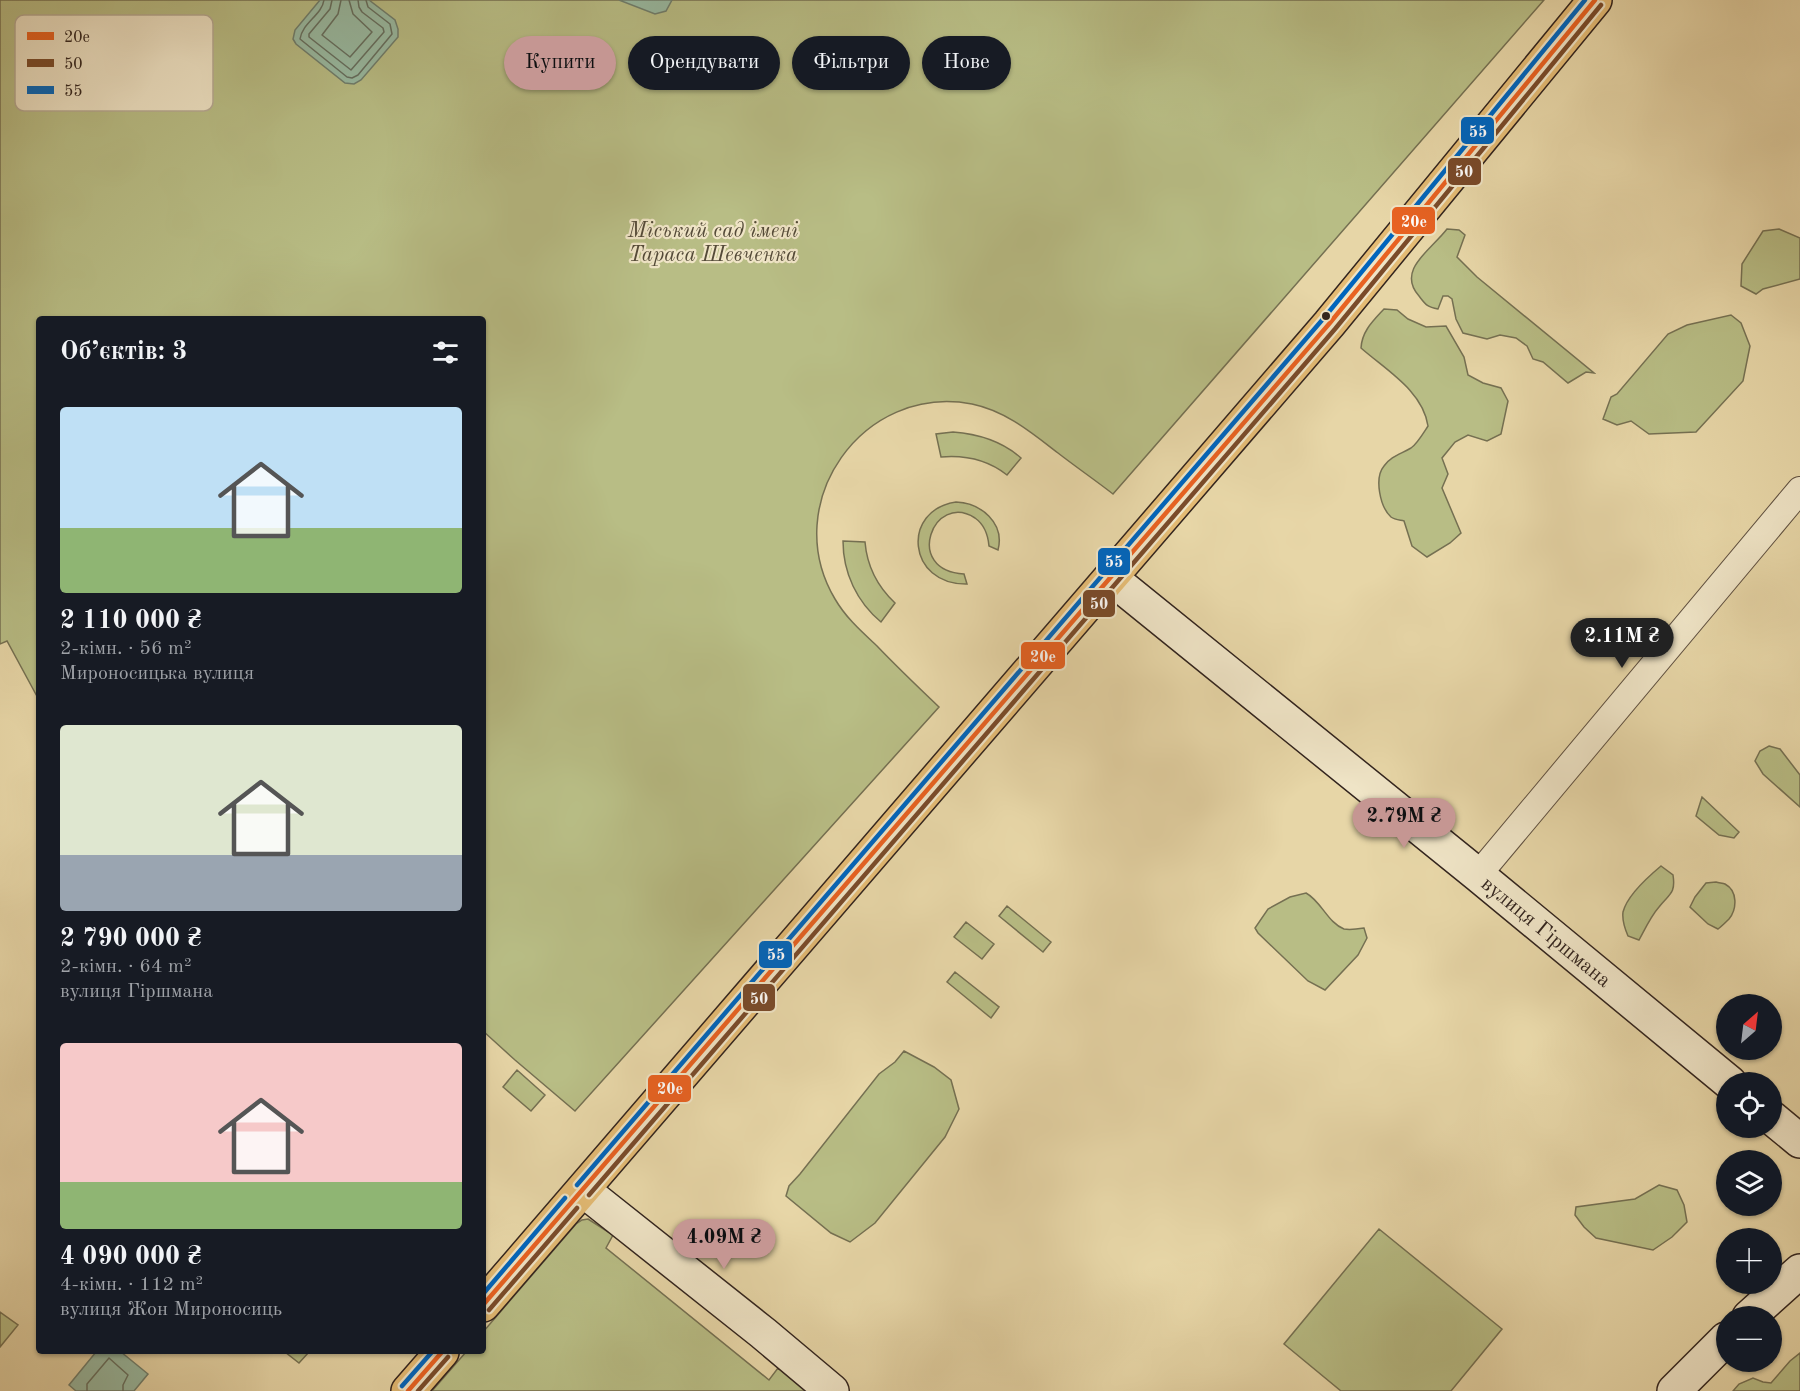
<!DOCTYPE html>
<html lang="uk">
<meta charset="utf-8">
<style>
:root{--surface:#171b24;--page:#20242c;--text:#f1f3f6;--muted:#9ea1a6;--accent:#c59692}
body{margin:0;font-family:"Old Standard TT",serif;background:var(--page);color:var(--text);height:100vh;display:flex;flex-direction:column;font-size:22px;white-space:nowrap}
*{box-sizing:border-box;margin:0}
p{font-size:20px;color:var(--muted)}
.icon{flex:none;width:33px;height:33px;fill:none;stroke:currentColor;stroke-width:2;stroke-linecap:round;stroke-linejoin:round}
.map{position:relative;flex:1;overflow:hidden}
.sheet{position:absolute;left:36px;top:316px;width:450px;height:1038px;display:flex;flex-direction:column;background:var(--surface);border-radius:6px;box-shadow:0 2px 4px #0004}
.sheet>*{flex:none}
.banner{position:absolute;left:504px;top:36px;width:570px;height:54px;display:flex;gap:12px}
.needle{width:39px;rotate:28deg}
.controls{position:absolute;left:1716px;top:994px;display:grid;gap:12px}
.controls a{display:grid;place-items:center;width:66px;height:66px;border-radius:50%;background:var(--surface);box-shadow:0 2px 4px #0004;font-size:30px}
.price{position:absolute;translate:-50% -51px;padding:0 14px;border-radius:21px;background:var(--accent);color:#111;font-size:20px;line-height:39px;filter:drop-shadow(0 2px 3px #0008)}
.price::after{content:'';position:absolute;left:50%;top:36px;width:18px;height:14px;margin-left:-9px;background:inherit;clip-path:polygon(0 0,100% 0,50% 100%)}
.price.selected{background:#222;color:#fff}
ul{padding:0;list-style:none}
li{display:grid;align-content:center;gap:12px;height:318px;padding:0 24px}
li span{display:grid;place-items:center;height:186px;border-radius:6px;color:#555}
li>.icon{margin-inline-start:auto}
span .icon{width:108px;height:108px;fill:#fffc;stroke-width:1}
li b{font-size:26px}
h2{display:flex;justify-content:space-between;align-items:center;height:72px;padding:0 24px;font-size:26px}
.tag{padding:0 21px;border-radius:27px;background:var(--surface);box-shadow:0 2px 4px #0004;font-size:21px;line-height:54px}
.tag.selected{background:var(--accent);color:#111}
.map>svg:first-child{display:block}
.green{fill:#b8bd85;stroke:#757052;stroke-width:1.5}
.water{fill:#98baa2;stroke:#6f7e6d;stroke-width:1.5}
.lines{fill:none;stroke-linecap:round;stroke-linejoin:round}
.shore{stroke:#656f60;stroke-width:1.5}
.street-casing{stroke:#5f5040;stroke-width:28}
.secondary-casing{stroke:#32241e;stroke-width:36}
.primary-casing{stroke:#32241e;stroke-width:36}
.street{stroke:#efe4c6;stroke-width:26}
.secondary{stroke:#efe4c6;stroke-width:33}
.primary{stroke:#e4bb74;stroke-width:33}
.bus-1-casing{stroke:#efe4c6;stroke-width:9}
.bus-2-casing{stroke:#efe4c6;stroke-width:9}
.bus-3-casing{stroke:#efe4c6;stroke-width:9}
.bus-1{stroke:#e86222;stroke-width:4.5}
.bus-2{stroke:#7a4b2a;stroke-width:4.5}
.bus-3{stroke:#0065bd;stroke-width:4.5}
.bus-dot{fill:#32241e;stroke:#efe4c6;stroke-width:2}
.labels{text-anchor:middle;stroke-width:4.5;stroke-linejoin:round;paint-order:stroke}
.park-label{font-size:21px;font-style:italic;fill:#544a38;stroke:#efe4c6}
.street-label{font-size:21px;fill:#32241e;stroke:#efe4c6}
.key{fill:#efe4c6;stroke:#b6aa94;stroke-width:1.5}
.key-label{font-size:16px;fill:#32241e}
.line-badge{stroke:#efe4c6;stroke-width:2}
.badge-label{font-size:16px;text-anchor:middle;font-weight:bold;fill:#fff}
</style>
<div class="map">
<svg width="1800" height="1391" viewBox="0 0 1800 1391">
<rect width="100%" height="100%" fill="#e7d6a7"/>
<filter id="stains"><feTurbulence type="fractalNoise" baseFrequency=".00333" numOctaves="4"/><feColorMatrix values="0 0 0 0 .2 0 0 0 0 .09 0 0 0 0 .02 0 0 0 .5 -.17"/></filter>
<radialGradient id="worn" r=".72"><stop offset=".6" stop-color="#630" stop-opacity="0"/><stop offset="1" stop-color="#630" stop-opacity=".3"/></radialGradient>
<path class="green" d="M 0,0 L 1544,0 L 1113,494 C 1095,480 1076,467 1058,453 C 1032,433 1006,411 972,404 C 863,383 778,503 835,599 C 846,618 862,632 877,646 C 897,667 918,687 939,707 L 575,1111 L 515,1060 L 483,1031 L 483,320 L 39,320 L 39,700 L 7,641 L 0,644 Z
M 1447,229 L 1459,230 L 1465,235 L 1457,257 L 1477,277 L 1594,373 L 1586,372 L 1568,383 L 1543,362 L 1533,359 L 1527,346 L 1516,338 L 1500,335 L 1487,339 L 1463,333 L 1456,319 L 1452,299 L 1448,296 L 1443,296 L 1438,309 C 1427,307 1426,305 1419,296 C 1396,270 1431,250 1447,229 Z
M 1779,229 L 1800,238 L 1800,279 L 1763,289 L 1756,294 L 1741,286 L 1742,264 L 1763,231 Z
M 1384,309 L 1397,310 L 1408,319 L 1426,327 L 1446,326 L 1464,357 L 1468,375 L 1483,383 L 1501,388 L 1508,401 L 1501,434 L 1487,441 L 1468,435 L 1455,442 L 1442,458 L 1448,474 L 1442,488 L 1461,533 L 1450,543 L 1427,557 L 1412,546 L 1404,521 C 1400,520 1395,520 1391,517 C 1380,507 1374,478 1384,466 C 1391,456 1401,454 1411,448 C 1417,444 1424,432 1428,426 C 1423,391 1386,370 1361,348 C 1362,331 1373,321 1384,309 Z
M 1731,315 L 1741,323 L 1750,346 L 1743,381 L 1696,432 L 1649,434 L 1631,421 L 1617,425 L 1603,419 L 1611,397 L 1617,394 L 1668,334 L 1687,325 Z
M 953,432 C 979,434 1002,441 1021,458 L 1007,475 C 988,460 964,455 941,457 L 936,434 Z
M 956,502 C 981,503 1005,523 998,550 L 989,546 C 988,535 985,525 975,518 C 933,491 903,571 964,574 L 967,584 C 907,585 901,510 956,502 Z
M 843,541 L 865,542 C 867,566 878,587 895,603 L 881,622 C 857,602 843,573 843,541 Z
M 1769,746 L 1780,749 L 1800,775 L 1800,807 L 1763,774 L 1755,761 L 1760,751 Z
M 1702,797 L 1739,832 L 1734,838 L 1719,835 L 1696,816 Z
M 1661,866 L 1673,875 C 1676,894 1669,894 1659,907 C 1651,916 1645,929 1639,940 L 1628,936 C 1625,929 1622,920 1623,912 C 1627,896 1649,876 1661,866 Z
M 1716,882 C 1719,883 1723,883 1725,884 C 1738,891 1737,909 1729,919 C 1726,922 1722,926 1718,929 L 1708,924 L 1690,907 L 1695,897 L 1706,883 Z
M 1306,893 C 1321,901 1328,923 1344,929 C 1349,930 1358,929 1364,928 L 1367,938 L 1358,955 L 1325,990 L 1308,981 L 1258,933 L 1255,928 L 1268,909 L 1290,897 Z
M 1007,906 L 1051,942 L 1043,952 L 999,916 Z
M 966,922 L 994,944 L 982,959 L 954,937 Z
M 955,972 L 999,1007 L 991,1018 L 947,982 Z
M 904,1051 L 934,1067 L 951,1080 L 959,1109 L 945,1137 L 875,1223 L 850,1242 L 831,1233 L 786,1196 L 789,1186 L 800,1174 L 879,1074 L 895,1062 Z
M 517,1070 L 545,1095 L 531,1111 L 503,1087 Z
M 1659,1185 L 1677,1190 L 1684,1205 L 1687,1222 L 1672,1237 L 1653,1250 L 1596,1238 L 1584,1227 L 1575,1215 L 1576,1207 L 1635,1199 Z
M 588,1219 L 613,1235 L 606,1248 L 769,1380 L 778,1368 L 808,1391 L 432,1391 L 466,1352 L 483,1352 L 483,1332 L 576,1224 L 582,1220 Z
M 1379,1229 L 1502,1329 L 1451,1391 L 1341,1391 L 1284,1344 Z
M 0,1312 L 18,1325 L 0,1347 Z
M 285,1352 L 309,1352 L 299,1363 Z
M 1800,1353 L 1800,1391 L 1733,1391 L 1739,1384 L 1753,1378 L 1763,1382 L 1771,1383 L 1790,1361 Z"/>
<path class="water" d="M 320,0 L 369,0 L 395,20 L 398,29 L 398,37 L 361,80 L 354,84 L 345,83 L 296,44 L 293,39 L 295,30 Z
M 619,0 L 672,0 L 666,11 L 655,14 Z
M 96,1352 L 121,1352 L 148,1374 L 134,1391 L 76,1391 L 69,1385 Z"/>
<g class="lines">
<path class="shore" d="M 324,0 C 322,15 302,23 300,39 L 347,77 L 352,78 L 358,75 L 392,34 L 390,24 L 368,7 L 366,0
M 332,0 L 330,9 L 309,34 L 309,37 L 351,70 L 384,32 L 383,28 L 362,12 L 359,7 L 358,0
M 341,0 L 338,14 L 322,35 L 350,57 L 372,32 L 353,14 L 349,0
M 87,1391 L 87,1384 L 109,1358 L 128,1375 L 123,1385 L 123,1391"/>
<defs>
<path id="street" d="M 1478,875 L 1800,490"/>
<g id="secondary">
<path id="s1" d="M 1111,578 L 1478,875 L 1730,1083"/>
<path d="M 1772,1118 L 1800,1141"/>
<path d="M 583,1190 L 763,1333 L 832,1391"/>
<path d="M 1749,1317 L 1800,1271"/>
<path d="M 1674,1391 L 1726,1339"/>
</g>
<path id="primary" d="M 483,1305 L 1329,324 L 1595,0
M 408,1391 L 442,1352"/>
</defs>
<use href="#street" class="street-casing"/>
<use href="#secondary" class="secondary-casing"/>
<use href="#primary" class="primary-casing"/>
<use href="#street" class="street"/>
<use href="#secondary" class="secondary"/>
<use href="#primary" class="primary"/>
<defs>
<path id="bus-1" d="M 483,1305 L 1329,324 L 1595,0
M 408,1391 L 442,1352"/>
<path id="bus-2" d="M 589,1195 L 1335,329 L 1601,5
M 489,1310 L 577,1208
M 418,1391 L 448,1357"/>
<path id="bus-3" d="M 577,1185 L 1323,319 L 1585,0
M 483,1294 L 565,1198
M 402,1386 L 432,1352"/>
</defs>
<use href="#bus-1" class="bus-1-casing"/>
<use href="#bus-2" class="bus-2-casing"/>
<use href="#bus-3" class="bus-3-casing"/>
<use href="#bus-1" class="bus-1"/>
<use href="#bus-2" class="bus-2"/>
<use href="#bus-3" class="bus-3"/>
</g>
<circle class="bus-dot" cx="1326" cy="316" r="5"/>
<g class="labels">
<g class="park-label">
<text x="713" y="237">Міський сад імені<tspan x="713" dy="24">Тараса Шевченка</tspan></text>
</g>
<g class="street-label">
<text dy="7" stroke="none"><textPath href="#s1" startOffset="561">вулиця Гіршмана</textPath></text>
</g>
</g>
<rect x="15" y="15" width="198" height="96" rx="9" class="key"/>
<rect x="27" y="32" width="27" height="8" fill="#e86222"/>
<rect x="27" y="59" width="27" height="8" fill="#7a4b2a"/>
<rect x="27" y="86" width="27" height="8" fill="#0065bd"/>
<g class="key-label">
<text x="64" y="42">20е</text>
<text x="64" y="69">50</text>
<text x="64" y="96">55</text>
</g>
<g class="line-badge">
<rect x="1460" y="116" width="35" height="29" rx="6" fill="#0065bd"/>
<rect x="1447" y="157" width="35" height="29" rx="6" fill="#7a4b2a"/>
<rect x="1391" y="206" width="45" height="29" rx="6" fill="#e86222"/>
<rect x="1097" y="547" width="34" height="29" rx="6" fill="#0065bd"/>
<rect x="1082" y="589" width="34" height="29" rx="6" fill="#7a4b2a"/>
<rect x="1020" y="641" width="46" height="29" rx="6" fill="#e86222"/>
<rect x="758" y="940" width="35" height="29" rx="6" fill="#0065bd"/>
<rect x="742" y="983" width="34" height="29" rx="6" fill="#7a4b2a"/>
<rect x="647" y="1074" width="45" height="29" rx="6" fill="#e86222"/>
</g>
<g class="badge-label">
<text x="1478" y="137">55</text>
<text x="1464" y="177">50</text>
<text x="1414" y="227">20е</text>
<text x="1114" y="567">55</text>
<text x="1099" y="609">50</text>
<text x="1043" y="662">20е</text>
<text x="776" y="960">55</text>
<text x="759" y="1004">50</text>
<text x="670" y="1094">20е</text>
</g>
<rect width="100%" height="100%" filter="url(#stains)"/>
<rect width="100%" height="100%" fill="url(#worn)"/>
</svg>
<div class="controls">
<a><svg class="needle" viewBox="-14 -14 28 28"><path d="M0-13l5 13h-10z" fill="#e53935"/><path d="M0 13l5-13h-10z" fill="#9ea1a6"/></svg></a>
<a><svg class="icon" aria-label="locate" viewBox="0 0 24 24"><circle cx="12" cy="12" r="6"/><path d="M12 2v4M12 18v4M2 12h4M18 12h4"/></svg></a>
<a><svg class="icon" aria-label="layers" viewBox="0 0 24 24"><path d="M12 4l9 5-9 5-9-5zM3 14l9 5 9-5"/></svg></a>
<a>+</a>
<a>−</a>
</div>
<b class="price selected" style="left:1622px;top:669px">2.11M ₴</b>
<b class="price" style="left:1404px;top:849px">2.79M ₴</b>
<b class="price" style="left:724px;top:1270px">4.09M ₴</b>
<div class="banner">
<a class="tag selected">Купити</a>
<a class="tag">Орендувати</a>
<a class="tag">Фільтри</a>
<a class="tag">Нове</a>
</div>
<section class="sheet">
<h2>Об’єктів: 3<svg class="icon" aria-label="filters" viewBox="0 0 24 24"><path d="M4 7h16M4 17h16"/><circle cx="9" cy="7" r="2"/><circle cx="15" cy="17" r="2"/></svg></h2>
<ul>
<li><span style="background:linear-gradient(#bfe0f5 65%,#8fb573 0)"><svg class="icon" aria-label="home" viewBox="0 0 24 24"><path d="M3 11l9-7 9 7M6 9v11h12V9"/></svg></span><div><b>2 110 000 ₴</b><p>2-кімн. · 56 m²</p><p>Мироносицька вулиця</p></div></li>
<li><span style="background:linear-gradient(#dfe7d0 70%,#9aa5b1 0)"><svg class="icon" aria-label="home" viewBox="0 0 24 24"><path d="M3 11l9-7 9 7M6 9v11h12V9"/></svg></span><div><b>2 790 000 ₴</b><p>2-кімн. · 64 m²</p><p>вулиця Гіршмана</p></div></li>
<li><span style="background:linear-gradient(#f6c9c9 75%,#8fb573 0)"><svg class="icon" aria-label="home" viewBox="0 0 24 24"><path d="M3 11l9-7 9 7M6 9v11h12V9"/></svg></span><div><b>4 090 000 ₴</b><p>4-кімн. · 112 m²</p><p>вулиця Жон Мироносиць</p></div></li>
</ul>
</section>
</div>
